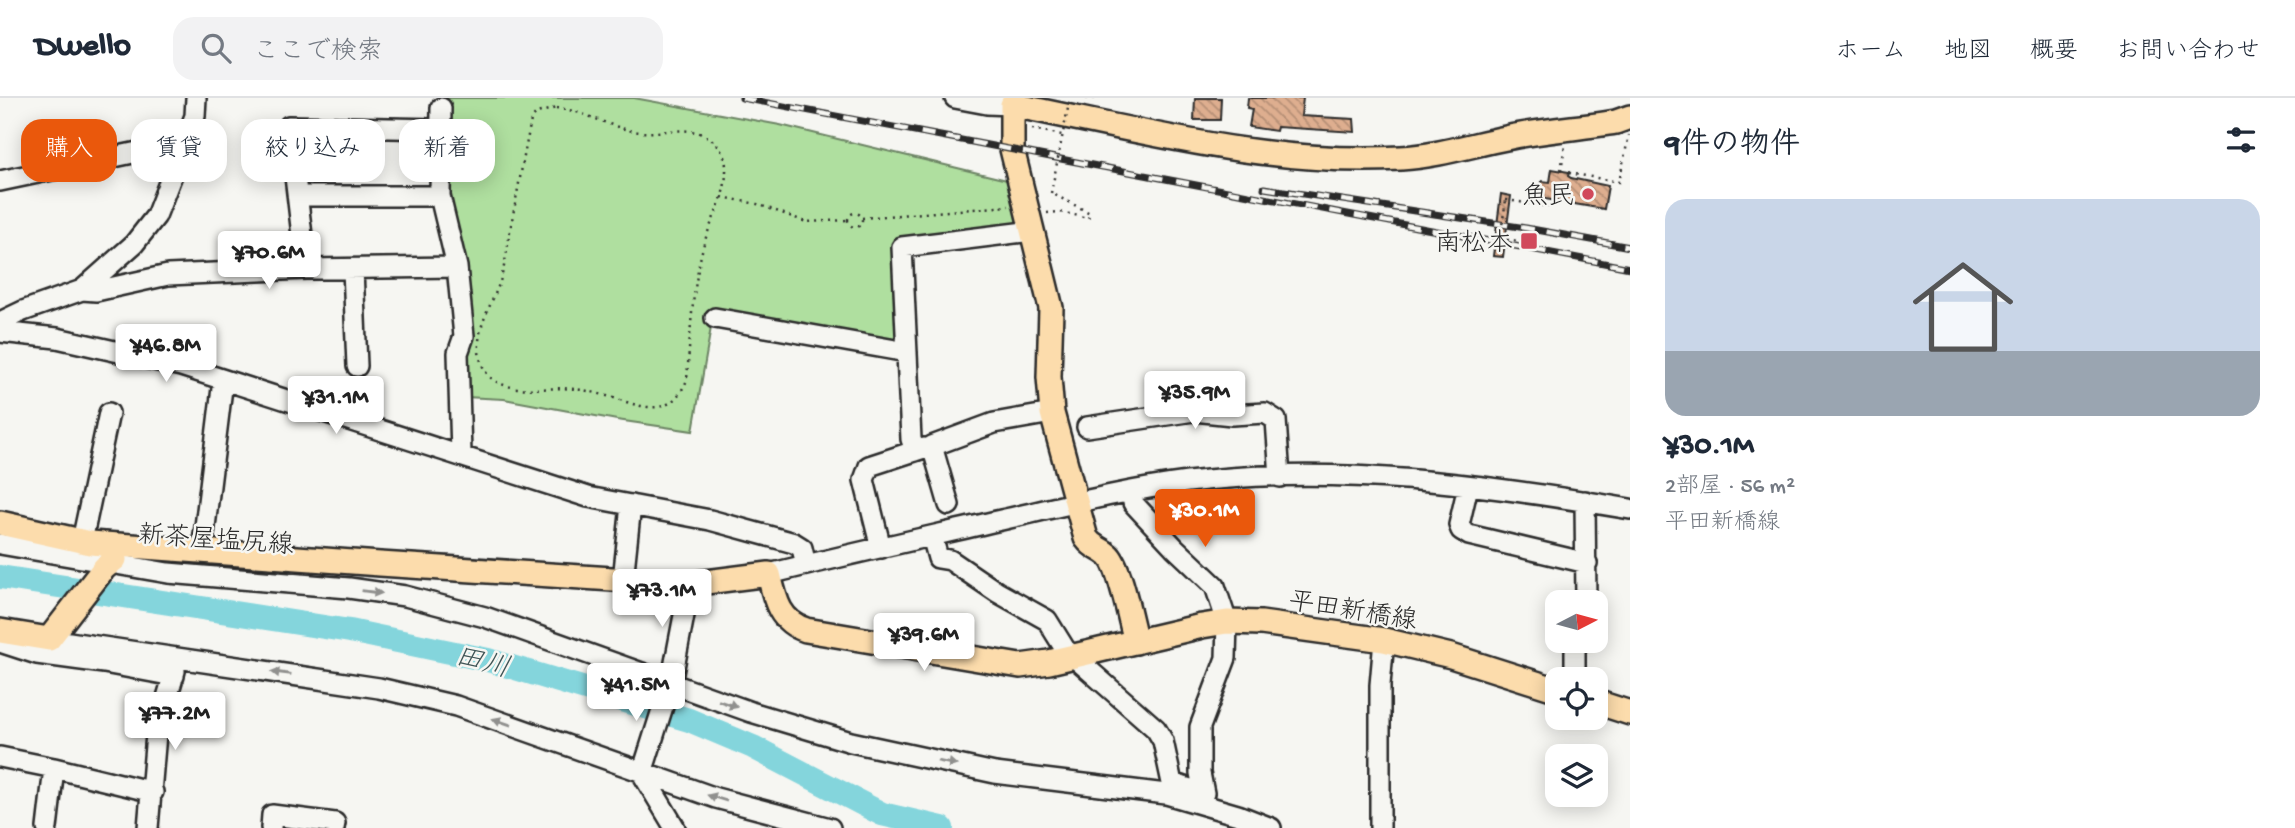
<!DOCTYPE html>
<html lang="ja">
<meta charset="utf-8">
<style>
:root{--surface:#fff;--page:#f2f2f3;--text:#1f2937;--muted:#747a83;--line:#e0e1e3;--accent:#ea580c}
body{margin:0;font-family:"Gochi Hand","Klee One",sans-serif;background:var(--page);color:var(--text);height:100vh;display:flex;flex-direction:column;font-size:26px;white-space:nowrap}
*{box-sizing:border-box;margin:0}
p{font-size:23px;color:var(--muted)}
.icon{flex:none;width:38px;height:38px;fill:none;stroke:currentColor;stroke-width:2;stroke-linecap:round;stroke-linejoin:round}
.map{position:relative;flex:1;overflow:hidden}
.panel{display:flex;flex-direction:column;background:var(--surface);width:665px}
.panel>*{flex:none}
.top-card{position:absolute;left:21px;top:21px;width:665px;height:63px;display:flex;gap:14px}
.needle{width:46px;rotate:84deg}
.controls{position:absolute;left:1545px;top:492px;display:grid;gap:14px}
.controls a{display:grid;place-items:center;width:63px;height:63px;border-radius:14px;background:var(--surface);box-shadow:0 4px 18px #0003;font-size:35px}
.price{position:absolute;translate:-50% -60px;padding:0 16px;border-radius:7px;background:#fff;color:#222;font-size:23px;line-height:46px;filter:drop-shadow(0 2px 4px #0008)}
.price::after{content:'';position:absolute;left:50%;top:42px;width:21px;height:16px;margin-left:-10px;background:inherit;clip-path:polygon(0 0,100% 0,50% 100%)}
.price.current{background:var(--accent);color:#fff}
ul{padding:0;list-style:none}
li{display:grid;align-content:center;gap:14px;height:371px;padding:0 35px}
li span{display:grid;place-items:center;height:217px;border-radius:21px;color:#555}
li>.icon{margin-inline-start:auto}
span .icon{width:126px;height:126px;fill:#fffc;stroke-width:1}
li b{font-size:30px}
h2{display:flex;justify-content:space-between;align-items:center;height:84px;padding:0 35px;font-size:30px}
.chip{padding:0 24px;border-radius:21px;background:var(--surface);box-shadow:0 4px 18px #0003;font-size:24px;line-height:63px}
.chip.current{background:var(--accent);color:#fff}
header{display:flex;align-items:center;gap:42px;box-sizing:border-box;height:98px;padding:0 35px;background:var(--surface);border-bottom:2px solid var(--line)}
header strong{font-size:33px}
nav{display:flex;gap:38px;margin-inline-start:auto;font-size:24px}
.search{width:490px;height:63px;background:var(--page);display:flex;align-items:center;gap:18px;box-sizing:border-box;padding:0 24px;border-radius:21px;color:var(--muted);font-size:26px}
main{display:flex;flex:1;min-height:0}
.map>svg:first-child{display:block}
.green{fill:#afdf9f;stroke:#6d8565;stroke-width:2}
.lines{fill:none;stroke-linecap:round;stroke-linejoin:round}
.river{stroke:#84d5dc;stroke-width:24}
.building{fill:url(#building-back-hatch);stroke:#2b2b2b;stroke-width:2}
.minor-casing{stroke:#2b2b2b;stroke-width:24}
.major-casing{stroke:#2b2b2b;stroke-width:28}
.path{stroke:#2b2b2b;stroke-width:2.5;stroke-dasharray:2 5;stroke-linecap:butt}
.minor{stroke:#f6f6f2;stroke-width:19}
.major{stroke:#fcdcac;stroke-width:23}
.rail-casing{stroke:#2b2b2b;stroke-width:7}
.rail{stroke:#f6f6f2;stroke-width:4.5;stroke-dasharray:13;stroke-linecap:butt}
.path-bridge{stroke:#2b2b2b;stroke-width:2.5;stroke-dasharray:2 5;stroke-linecap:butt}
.oneway{fill:#90908e}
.poi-dot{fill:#d1495b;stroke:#f6f6f2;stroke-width:2.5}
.labels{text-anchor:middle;stroke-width:5;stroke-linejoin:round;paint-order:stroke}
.poi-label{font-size:26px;fill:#2b2b2b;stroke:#f6f6f2;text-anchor:end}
.street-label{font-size:26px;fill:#2b2b2b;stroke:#f6f6f2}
.water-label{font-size:28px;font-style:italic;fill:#415657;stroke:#f6f6f2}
</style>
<header>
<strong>Dwello</strong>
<div class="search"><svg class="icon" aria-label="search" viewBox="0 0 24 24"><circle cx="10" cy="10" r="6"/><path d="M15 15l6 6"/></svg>ここで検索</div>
<nav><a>ホーム</a><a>地図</a><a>概要</a><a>お問い合わせ</a></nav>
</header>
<main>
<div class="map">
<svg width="1630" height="730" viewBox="0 0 1630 730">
<defs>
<pattern id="building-back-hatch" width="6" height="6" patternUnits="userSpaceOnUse" patternTransform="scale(1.75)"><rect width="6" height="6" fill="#deae8f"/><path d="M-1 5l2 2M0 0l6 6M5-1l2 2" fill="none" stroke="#b48e75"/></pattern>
</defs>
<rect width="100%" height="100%" fill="#f6f6f2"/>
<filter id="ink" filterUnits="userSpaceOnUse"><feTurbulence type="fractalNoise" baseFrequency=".0143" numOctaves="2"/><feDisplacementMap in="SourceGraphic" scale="14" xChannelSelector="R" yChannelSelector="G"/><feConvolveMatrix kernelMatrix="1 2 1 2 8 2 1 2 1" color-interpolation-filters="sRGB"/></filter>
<g filter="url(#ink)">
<path class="green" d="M 447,0 L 634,0 L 780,27 L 1011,83 L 1009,88 L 1018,124 L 1004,130 L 894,141 L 899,242 L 896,246 L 714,212 L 693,333 L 617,322 L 504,301 L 465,299 L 447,96 Z"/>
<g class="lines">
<path class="river" d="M 0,479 L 350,533 L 488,562 L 689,622 L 753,649 L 882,716 L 942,730"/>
</g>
<path class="building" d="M 1195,0 L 1221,0 L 1220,22 L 1194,22 Z
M 1248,0 L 1303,0 L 1301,18 L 1354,21 L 1355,34 L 1277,29 L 1276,33 L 1249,29 L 1252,11 L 1247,10 Z
M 1552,71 L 1569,74 L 1568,78 L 1571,80 L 1608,88 L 1604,111 L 1539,100 L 1542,83 L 1550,84 Z
M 1501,96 L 1511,98 L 1503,159 L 1493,158 Z"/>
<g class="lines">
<defs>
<path id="minor" d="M 955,0 L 987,6 L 1012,7 L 1011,0
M 441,10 L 440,98 L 457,169 L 464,238 L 458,255 L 461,356
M 0,83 L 152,51 L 181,51
M 298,98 L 440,98
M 306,171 L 289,28 L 439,31
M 353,171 L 357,268
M 82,192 L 134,146 L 156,118 L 195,18 L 196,0
M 715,220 L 907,254
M 0,224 L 23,213 L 82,192 L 96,193 L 168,177 L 306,171 L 457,169
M 0,234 L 57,240 L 181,268 L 588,399 L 710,422 L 794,445 L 802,450 L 806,467
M 1087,329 L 1194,313 L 1232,317 L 1265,315 L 1276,322 L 1280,379
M 915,353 L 911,341 L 902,149 L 1032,133
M 1468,388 L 1459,427 L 1461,432 L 1469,437 L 1587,465
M 1585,403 L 1586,504
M 1133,405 L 1175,450 L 1215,488 L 1227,524 L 1226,560 L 1200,629 L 1200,675 L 1204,695
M 949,407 L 932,348 L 994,325 L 1052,315
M 932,438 L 938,460 L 950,462 L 997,494 L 1047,522 L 1065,551 L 1156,631 L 1163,643 L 1172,685 L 1193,692
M 82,443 L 109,315
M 0,446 L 168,475 L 349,490 L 405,498 L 485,519 L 751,614 L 851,644 L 995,675 L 1166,696 L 1238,717 L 1271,730
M 881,450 L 864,382 L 869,368 L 924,350
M 202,453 L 223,282
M 769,476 C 846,457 923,440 1001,422 C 1062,408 1125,392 1188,384 C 1335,366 1484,386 1630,411
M 623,482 L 631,407
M 49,541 L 379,590 L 456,608 L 716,700 L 830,730
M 0,544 L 37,556 L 104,565 L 174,578
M 1575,581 L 1575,554 L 1577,542
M 0,659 L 54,670 L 153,694
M 47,730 L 54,670
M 148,730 L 156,636 L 175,573
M 271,730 L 272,717 L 335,725 L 334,730
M 675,730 L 642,675 L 672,580 L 690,486
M 1380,730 L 1380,587 L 1384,542"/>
<path id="major" d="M 0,425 L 90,445 L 380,466 L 690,486 L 769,476 C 775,502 779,523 806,532 L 1020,568 L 1049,564 L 1202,528 L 1227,524 L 1261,525 L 1384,542 L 1451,558 L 1558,592
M 0,533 L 49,541 L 104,470 L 115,461
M 1136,544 C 1131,526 1120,467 1108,457 C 1099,449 1094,451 1086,440 L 1052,315 L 1049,279 L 1051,210 L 1012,51 L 1012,7 C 1139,32 1270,68 1401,60 C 1437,58 1471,47 1506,40 C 1542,32 1580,30 1616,24 L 1630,19
M 1596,604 L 1630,615"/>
</defs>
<use href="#minor" class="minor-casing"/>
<use href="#major" class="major-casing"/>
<path class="path" d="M 1086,0 L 1096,0
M 556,10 C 582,12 607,28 633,33 C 657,38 684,26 706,38 C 719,45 727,59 726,73 C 726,100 710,123 703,149 C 692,192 690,238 687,282 C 670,321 645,310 611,299 C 599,296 587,292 575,291 C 550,288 512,297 491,280 C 482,272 478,257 479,246 C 479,223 495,201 501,180 C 506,163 508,145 511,127 C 518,92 524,57 531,22 L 537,15 Z
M 1032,31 L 1062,37
M 1561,72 L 1565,48
M 1569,75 L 1619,84 L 1629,37
M 722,99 L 757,106 L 806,124 L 847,122
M 1506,102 L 1552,109 L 1553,103
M848 122a7 7 0 1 1 14 0a7 7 0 1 1-14 0Z
M 1047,115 L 1060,114 L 1088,120 L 1090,115 L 1051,95
M 862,120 L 1009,108
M 1500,140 L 1524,144"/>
<use href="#minor" class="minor"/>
<use href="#major" class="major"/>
<defs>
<path id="rail" d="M 742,0 L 1630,170
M 1264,90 L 1526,130 L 1630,149"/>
</defs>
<use href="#rail" class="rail-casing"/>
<use href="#rail" class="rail"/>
<path class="path-bridge" d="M 1051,95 L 1070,0
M 1500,140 L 1506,102"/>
</g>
<defs><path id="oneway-solid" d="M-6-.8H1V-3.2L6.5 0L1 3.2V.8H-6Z" transform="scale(1.75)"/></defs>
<g class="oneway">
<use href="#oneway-solid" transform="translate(372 494) rotate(8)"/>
<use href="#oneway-solid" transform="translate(281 575) rotate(-172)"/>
<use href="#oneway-solid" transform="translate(728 606) rotate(19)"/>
<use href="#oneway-solid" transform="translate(502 624) rotate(-161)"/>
<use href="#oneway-solid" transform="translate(947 665) rotate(12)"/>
<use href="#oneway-solid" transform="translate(717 700) rotate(-163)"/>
</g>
</g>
<g class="poi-dot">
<circle cx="1588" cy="96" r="7"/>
<rect x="1520" y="134" width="18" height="18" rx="3.5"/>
</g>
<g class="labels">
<g class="poi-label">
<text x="1574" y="105">魚民</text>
<text x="1513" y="152">南松本</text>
</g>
<g class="street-label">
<text transform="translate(216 440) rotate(4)" y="9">新茶屋塩尻線</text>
<text transform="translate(1353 511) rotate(9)" y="9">平田新橋線</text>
</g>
<g class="water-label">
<text transform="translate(483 562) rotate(14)" y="10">田川</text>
</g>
</g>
</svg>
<div class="controls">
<a><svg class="needle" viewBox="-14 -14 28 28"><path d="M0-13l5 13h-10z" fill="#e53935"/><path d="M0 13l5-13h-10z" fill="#747a83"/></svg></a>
<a><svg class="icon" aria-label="locate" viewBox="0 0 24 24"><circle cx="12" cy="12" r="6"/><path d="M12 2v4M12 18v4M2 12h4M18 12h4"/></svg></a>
<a><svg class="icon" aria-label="layers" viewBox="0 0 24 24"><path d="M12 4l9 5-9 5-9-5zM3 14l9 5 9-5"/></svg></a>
</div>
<b class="price" style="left:269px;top:193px">¥70.6M</b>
<b class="price" style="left:166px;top:286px">¥46.8M</b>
<b class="price" style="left:1195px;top:333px">¥35.9M</b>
<b class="price" style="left:336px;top:338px">¥31.1M</b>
<b class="price current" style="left:1205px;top:451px">¥30.1M</b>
<b class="price" style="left:662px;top:531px">¥73.1M</b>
<b class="price" style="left:924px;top:575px">¥39.6M</b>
<b class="price" style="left:636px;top:625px">¥41.5M</b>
<b class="price" style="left:175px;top:654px">¥77.2M</b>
<div class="top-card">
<a class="chip current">購入</a>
<a class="chip">賃貸</a>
<a class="chip">絞り込み</a>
<a class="chip">新着</a>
</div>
</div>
<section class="panel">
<h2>9件の物件<svg class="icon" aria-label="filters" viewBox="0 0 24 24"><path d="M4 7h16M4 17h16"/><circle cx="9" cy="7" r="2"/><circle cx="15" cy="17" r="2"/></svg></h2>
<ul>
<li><span style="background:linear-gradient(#c9d6e8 70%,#9aa5b1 0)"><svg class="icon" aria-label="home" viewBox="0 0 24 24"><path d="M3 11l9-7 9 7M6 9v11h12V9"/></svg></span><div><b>¥30.1M</b><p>2部屋 · 56 m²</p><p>平田新橋線</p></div></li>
</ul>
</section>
</main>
